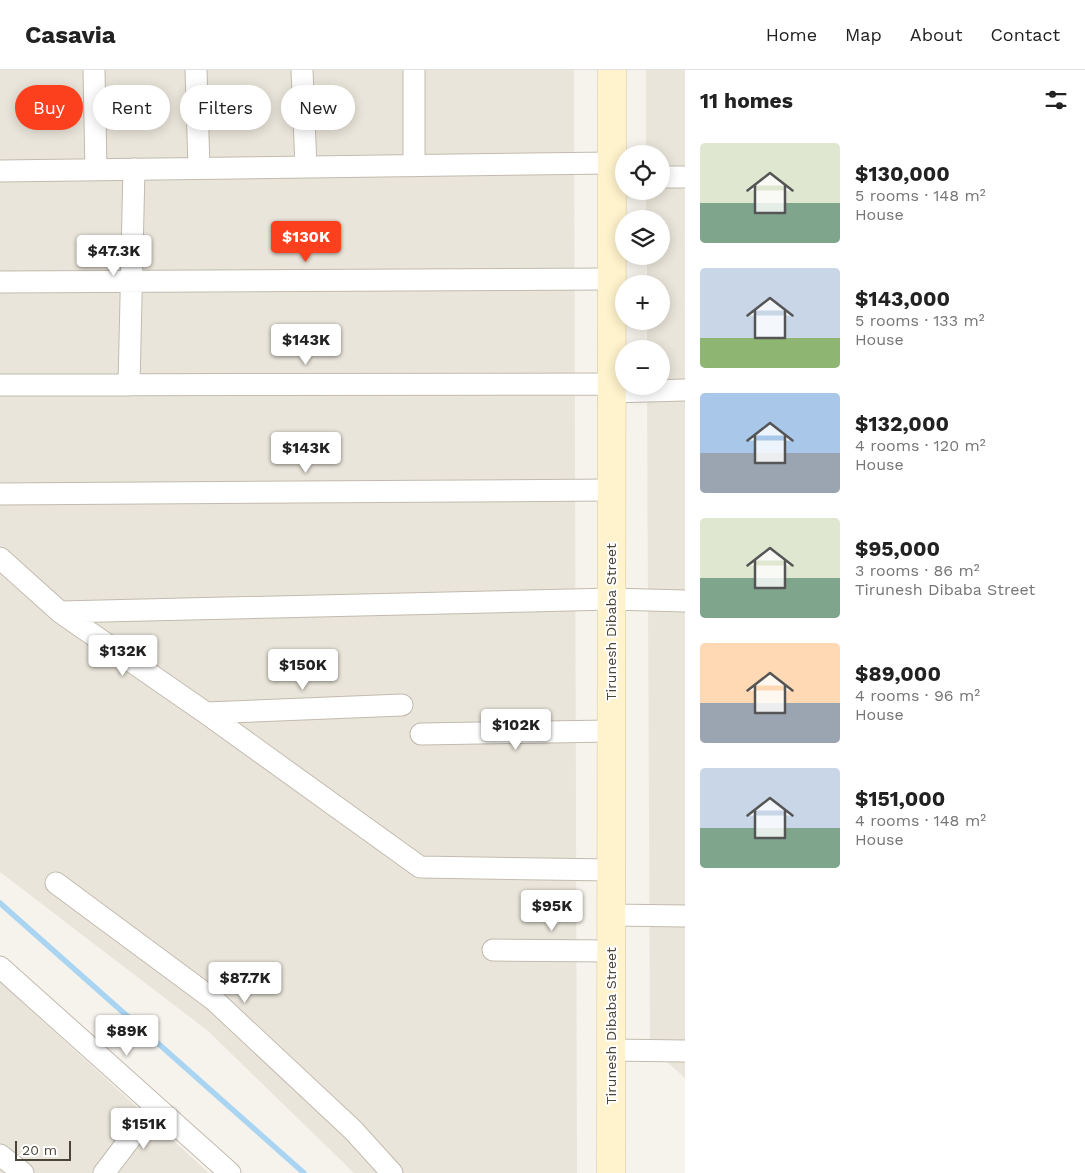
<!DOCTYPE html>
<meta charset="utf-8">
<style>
:root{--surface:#fff;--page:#f2f2f2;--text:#222;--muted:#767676;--line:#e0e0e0;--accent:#fc3f1d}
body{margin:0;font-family:"Work Sans",sans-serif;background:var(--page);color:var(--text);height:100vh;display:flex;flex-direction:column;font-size:19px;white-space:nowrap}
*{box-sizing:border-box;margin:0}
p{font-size:16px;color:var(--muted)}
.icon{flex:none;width:28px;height:28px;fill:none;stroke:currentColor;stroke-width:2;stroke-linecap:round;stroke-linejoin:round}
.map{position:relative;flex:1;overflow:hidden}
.panel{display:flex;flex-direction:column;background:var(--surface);width:400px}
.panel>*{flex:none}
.banner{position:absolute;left:15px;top:15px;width:475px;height:45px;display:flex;gap:10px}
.tools{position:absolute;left:615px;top:75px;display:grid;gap:10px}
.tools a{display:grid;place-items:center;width:55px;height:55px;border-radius:50%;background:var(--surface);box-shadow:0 2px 12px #0003;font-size:25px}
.scale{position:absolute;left:15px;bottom:12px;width:56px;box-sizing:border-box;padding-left:5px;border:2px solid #4b4439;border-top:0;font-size:14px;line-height:18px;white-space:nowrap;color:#4b4439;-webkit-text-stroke:4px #fff;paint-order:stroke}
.price{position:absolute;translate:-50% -42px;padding:0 11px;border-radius:5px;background:#fff;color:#222;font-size:16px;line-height:32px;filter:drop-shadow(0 1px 2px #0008)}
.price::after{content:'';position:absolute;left:50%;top:30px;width:15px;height:11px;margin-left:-8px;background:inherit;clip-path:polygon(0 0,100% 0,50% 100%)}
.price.current{background:var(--accent);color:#fff}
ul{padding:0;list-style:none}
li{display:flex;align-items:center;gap:15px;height:125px;padding:0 15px}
li span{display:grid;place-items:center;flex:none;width:140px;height:100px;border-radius:5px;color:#555}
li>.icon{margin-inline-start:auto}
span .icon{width:60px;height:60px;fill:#fffc;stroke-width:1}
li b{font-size:21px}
h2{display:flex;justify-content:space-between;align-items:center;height:60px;padding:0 15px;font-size:21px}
.pill{padding:0 18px;border-radius:22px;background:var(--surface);box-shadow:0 2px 12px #0003;font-size:18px;line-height:45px}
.pill.current{background:var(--accent);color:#fff}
header{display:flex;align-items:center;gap:30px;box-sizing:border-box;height:70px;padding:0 25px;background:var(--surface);border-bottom:1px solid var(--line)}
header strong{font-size:24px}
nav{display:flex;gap:28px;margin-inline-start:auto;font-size:18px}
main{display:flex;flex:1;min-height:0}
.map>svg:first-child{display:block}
.residential{fill:#eae5da}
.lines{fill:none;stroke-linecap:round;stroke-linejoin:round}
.stream{stroke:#a9d4f2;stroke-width:5.5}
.street-casing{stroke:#c2bbae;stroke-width:23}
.secondary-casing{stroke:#d6c79b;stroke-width:29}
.street{stroke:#fff;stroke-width:21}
.secondary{stroke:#fff3cd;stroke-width:28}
.labels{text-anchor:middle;stroke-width:4;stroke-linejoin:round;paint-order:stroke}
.street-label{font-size:14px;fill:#4b4439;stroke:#fff}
</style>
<header>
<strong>Casavia</strong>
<nav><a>Home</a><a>Map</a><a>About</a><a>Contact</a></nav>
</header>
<main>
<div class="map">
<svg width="685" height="1103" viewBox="0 0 685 1103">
<rect width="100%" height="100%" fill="#f6f3ec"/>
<path class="residential" d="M 0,0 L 574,0 L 577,1103 L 354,1103 L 208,961 L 0,802 Z
M 646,0 L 685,0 L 685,1008 L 650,977 L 647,316 L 661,316 L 661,279 L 647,279 L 647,251 L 661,251 L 661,214 L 647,214 L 647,186 L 661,186 L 661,149 L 646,149 L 646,121 L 661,121 L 661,84 L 646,84 Z
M 0,912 L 209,1103 L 0,1103 Z"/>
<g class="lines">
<path class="stream" d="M 0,833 L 304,1103"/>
<defs>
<path id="street" d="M 94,0 L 96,100
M 196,0 L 199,98
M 302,0 L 306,97
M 414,96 L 414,0
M 0,101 L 611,93
M 661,107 L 685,107
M 0,212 L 611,209
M 0,315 L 611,314
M 129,315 L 134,99
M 611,322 L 685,320
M 0,424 L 611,420
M 0,488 L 60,542 L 206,643 L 420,797 L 611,800
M 60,542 L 611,529 L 685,531
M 206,643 L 402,635
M 421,664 L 611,661
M 56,813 L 214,930 L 353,1060 L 392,1103
M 611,845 L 685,846
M 493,880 L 611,881
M 0,897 L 230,1103
M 611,980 L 685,981
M 0,1085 L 23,1103
M 104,1103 L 155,1036"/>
<path id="secondary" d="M 611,1103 L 612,0"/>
</defs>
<use href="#street" class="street-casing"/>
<use href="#secondary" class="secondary-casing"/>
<use href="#street" class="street"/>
<use href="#secondary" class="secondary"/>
</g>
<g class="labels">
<g class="street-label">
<text transform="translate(611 552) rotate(-90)" y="5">Tirunesh Dibaba Street</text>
<text transform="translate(611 956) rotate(-90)" y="5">Tirunesh Dibaba Street</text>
</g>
</g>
</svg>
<div class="tools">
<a><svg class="icon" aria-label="locate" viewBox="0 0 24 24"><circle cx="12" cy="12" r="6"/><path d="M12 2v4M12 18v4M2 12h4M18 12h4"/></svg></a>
<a><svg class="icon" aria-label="layers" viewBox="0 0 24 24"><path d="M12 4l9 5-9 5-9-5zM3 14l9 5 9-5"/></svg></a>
<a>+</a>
<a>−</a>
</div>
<div class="scale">20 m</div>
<b class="price current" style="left:306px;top:193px">$130K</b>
<b class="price" style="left:114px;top:207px">$47.3K</b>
<b class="price" style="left:306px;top:296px">$143K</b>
<b class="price" style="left:306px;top:404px">$143K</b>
<b class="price" style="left:123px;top:607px">$132K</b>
<b class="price" style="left:303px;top:621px">$150K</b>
<b class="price" style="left:516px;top:681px">$102K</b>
<b class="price" style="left:552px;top:862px">$95K</b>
<b class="price" style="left:245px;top:934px">$87.7K</b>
<b class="price" style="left:127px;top:987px">$89K</b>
<b class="price" style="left:144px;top:1080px">$151K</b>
<div class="banner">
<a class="pill current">Buy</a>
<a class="pill">Rent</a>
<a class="pill">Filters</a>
<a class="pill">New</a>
</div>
</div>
<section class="panel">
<h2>11 homes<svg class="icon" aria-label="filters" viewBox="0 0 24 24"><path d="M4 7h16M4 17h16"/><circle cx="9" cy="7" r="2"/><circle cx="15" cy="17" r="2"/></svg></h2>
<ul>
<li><span style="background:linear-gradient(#dfe7d0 60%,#7fa58c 0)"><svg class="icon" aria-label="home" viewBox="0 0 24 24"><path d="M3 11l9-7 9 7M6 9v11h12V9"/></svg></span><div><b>$130,000</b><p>5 rooms · 148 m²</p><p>House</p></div></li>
<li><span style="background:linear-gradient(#c9d6e8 70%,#8fb573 0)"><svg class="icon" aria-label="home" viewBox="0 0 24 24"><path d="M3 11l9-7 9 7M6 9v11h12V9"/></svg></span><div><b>$143,000</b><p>5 rooms · 133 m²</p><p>House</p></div></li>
<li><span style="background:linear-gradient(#a9c7e8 60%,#9aa5b1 0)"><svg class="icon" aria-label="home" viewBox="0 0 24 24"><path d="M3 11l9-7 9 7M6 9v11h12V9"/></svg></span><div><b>$132,000</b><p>4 rooms · 120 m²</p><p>House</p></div></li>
<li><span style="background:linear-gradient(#dfe7d0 60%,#7fa58c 0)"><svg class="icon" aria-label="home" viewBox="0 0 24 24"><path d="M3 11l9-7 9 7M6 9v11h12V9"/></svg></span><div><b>$95,000</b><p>3 rooms · 86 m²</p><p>Tirunesh Dibaba Street</p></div></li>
<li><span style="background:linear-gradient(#ffd9b3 60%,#9aa5b1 0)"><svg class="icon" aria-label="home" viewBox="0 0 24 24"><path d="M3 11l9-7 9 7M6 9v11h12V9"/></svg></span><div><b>$89,000</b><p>4 rooms · 96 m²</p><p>House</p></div></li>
<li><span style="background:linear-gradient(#c9d6e8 60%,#7fa58c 0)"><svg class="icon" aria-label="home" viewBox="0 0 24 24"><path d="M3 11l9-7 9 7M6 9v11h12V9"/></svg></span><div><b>$151,000</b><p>4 rooms · 148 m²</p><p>House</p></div></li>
</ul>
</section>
</main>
